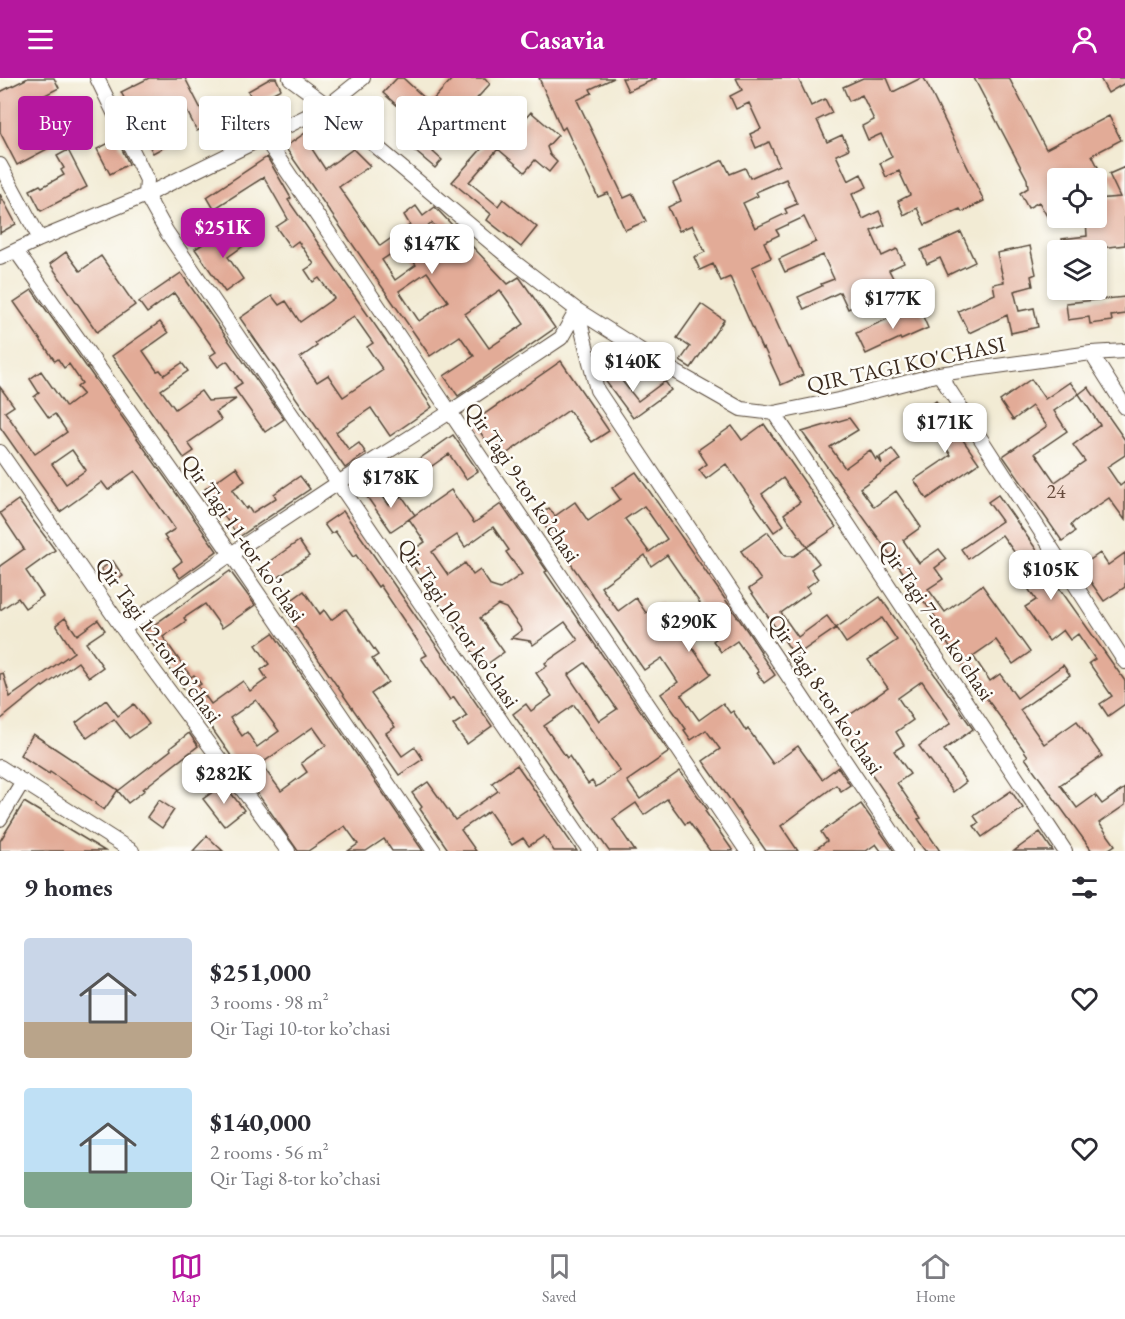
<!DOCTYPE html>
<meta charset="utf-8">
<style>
:root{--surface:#fff;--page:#f2f2f3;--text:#2b2b33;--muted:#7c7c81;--line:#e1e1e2;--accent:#b5179e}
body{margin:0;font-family:"EB Garamond",serif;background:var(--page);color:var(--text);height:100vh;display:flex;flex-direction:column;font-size:22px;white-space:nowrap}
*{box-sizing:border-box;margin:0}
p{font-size:20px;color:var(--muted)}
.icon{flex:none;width:33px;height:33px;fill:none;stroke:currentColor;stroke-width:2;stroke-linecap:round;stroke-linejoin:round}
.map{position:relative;height:773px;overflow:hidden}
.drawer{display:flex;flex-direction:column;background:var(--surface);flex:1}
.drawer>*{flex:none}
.top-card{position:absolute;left:18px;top:18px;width:600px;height:54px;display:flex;gap:12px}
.controls{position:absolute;left:1047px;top:90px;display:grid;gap:12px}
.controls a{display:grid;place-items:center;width:60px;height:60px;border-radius:6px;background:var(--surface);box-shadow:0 3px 9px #0003;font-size:30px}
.price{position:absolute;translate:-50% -51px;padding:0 14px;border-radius:12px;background:#fff;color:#222;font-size:20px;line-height:39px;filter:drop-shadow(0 2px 3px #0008)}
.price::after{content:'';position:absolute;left:50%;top:36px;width:18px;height:14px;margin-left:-9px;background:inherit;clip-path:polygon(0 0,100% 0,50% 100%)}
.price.selected{background:var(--accent);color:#fff}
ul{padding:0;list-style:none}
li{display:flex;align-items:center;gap:18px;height:150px;padding:0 24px}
li span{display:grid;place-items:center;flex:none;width:168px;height:120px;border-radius:6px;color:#555}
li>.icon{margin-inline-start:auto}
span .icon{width:72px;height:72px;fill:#fffc;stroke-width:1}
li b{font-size:26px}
h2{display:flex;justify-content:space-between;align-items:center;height:72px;padding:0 24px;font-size:26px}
.chip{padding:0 21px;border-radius:6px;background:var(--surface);box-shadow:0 3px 9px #0003;font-size:21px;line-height:54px}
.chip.selected{background:var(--accent);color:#fff}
header{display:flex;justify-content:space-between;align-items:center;height:78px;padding:0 24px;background:var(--accent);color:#fff;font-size:27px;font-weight:700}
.tabs{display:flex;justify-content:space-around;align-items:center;height:84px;border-top:2px solid var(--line);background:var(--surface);font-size:16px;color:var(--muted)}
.tabs a{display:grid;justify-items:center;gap:3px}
.tabs .selected{color:var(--accent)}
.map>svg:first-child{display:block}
.building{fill:#e2ab97;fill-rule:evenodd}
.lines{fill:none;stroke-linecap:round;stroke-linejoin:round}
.minor-casing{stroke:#564739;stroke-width:16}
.minor{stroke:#fff;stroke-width:14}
.labels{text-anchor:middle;stroke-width:5;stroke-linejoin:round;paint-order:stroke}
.number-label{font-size:20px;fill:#654a3c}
.street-label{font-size:22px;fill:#3b2a1e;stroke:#fdfcf7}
</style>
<header><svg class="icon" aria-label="menu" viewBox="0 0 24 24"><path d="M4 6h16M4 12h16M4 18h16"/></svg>Casavia<svg class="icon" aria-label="person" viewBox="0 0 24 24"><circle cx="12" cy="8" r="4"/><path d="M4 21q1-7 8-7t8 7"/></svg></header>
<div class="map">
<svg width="1125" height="773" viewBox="0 0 1125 773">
<rect width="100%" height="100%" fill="#fdfcf7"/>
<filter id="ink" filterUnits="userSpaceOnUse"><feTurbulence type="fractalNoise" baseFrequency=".0167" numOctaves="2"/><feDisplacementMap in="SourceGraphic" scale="12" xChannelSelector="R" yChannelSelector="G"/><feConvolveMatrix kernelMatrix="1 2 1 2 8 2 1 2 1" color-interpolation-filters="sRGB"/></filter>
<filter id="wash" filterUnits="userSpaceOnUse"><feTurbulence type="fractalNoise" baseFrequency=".008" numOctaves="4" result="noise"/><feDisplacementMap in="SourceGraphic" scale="24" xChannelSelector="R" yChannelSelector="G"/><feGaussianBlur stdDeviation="1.35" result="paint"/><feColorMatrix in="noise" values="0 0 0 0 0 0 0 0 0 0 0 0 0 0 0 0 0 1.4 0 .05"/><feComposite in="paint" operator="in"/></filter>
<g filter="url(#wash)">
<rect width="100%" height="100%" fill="#f2ebd4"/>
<g id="blocks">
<path class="building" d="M 28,0 L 54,0 L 59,10 L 41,19 L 54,44 L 43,49 L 53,68 L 17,87 L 0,54 L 0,14 Z
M 149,0 L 185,0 L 203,35 L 226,23 L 232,35 L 197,53 L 183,25 L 163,36 L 177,62 L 153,75 L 121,14 Z
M 271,0 L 276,0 L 281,11 L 254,25 L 248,13 Z
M 397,0 L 403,0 L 430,25 L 453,0 L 485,0 L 490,6 L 471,27 L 508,60 L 531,34 L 558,57 L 547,69 L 550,77 L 557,84 L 549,94 L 535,82 L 525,94 L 498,71 L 469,104 L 498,128 L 503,121 L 537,149 L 521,169 L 487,142 L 491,136 L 452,104 L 484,68 L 459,46 L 433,74 L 442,82 L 435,90 L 410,69 L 425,52 L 383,15 Z
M 539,0 L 614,0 L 590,11 L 592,15 L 577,22 L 624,120 L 633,116 L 646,143 L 625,152 L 608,115 L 598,119 L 565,49 L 562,52 Z
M 622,0 L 657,0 L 628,13 Z
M 736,0 L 798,0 L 811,28 L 825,21 L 832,35 L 817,42 L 827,64 L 842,57 L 849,71 L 836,77 L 848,103 L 861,96 L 867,109 L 852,116 L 863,141 L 879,133 L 885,147 L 871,153 L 882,178 L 897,171 L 904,185 L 889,192 L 897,208 L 848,231 L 840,214 L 804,231 L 798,219 L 822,208 L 821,206 L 834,201 L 823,177 L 785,194 L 779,181 L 816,164 L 804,139 L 776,152 L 779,157 L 764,164 L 771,180 L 752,189 L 788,270 L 790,269 L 803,297 L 781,307 L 764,270 L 762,271 L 730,199 L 721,203 L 713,186 L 700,192 L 694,179 L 705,174 L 692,147 L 679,153 L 668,129 L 681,123 L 673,105 L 723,82 L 730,96 L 745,90 L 750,100 L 779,87 L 769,64 L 756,70 L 750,56 L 761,51 L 749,25 L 736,31 L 730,18 L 742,12 ZM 786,101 L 797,126 L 785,131 L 787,135 L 755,150 L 743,125 L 758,118 L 756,114 Z
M 863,0 L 887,0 L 893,14 L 921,0 L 924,0 L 984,123 L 962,134 L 960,131 L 925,147 L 917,130 L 904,137 L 898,123 L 910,117 L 899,93 L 886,99 L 880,85 L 892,79 L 881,56 L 868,62 L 862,48 L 874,42 L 862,17 L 849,23 L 843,9 Z
M 974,0 L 1009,0 L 1046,71 L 1109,38 L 1121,62 L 1092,77 L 1098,89 L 1077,100 L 1058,100 L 1058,135 L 1048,140 L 1039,124 L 1028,130 L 1020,115 L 1028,110 L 1027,101 Z
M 1100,0 L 1125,0 L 1125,5 L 1108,15 Z
M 324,42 L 334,51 L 310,68 L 325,91 L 353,71 L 370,88 L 339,109 L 380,168 L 410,147 L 404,137 L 416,128 L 423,138 L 435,129 L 508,206 L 519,199 L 520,200 L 555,250 L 458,318 L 444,298 L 474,278 L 460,258 L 430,278 L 285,69 ZM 432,145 L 451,163 L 427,180 L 413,161 ZM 403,168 L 416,187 L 395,202 L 382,182 ZM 427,194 L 448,223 L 419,243 L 399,213 ZM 500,212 L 524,246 L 489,270 L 465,236 Z
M 117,61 L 129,86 L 110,96 L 97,71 Z
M 68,72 L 87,109 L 41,133 L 30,112 L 40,107 L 42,109 L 64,97 L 61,92 L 64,90 L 57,78 Z
M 267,79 L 291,120 L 288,122 L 432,329 L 390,358 L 371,330 L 336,354 L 349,372 L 359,365 L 366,375 L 345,390 L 240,240 L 272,218 L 279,227 L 286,223 L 300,244 L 334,220 L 319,200 L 313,204 L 305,192 L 314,186 L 298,163 L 290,169 L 276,149 L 288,141 L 264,99 L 214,131 L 207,119 ZM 354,238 L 373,265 L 367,269 L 383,292 L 343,319 L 328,297 L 317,304 L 300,280 L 317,268 L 315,265 Z
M 1125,89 L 1125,167 L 1083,172 L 1064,172 L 1062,161 L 1087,158 L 1086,140 L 1096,140 L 1096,121 L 1120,119 L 1109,96 Z
M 0,116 L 16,146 L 0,155 Z
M 247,152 L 253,161 L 228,179 L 243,201 L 225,214 L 195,171 L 209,162 L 212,165 L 225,157 L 230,164 Z
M 961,154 L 975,184 L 948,197 L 940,180 L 927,186 L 921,172 Z
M 1030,168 L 1036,196 L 1031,198 L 1033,208 L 1014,213 L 1019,233 L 1034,230 L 1038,249 L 1011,255 L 1007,237 L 969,255 L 958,233 L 995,216 L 993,206 L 1004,204 L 997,175 Z
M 66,174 L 80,193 L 101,178 L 135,227 L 97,254 L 50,186 Z
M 181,195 L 284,341 L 265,354 L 234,310 L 242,305 L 227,283 L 218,289 L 210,278 L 216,274 L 174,215 L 147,235 L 139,224 Z
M 32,212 L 217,473 L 180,500 L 173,490 L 182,483 L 164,458 L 175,451 L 135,393 L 108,412 L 102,404 L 60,434 L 0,349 L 0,309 L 14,328 L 5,334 L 35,376 L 67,354 L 55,336 L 49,340 L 34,319 L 39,315 L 30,301 L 41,293 L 66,329 L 83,316 L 77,309 L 82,305 L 69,286 L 64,290 L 58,281 L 55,283 L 14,224 ZM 72,372 L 86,392 L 66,406 L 52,386 Z
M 1125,219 L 1125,236 L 1111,238 L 1112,243 L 1090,246 L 1089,239 L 1068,242 L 1066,225 Z
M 701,226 L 724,242 L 691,290 L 680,283 L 690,269 L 677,260 Z
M 918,227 L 928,250 L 901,262 L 900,260 L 866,276 L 856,255 Z
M 160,244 L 168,255 L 143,273 L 157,293 L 160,292 L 164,297 L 182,285 L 188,293 L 161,312 L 175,331 L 201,313 L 208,323 L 236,321 L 216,334 L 221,342 L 188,365 L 194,373 L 184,380 L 112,278 Z
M 561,283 L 609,353 L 592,364 L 569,332 L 499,381 L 473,344 Z
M 617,288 L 626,300 L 622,303 L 638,323 L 665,303 L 671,312 L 633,340 L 604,301 L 603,298 Z
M 1031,301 L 1045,321 L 1070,304 L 1079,316 L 1088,309 L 1125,362 L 1125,377 L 1107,389 L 1120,408 L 1125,404 L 1125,442 L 1109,420 L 1075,443 L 1071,447 L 1075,454 L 1062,463 L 1003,378 L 1047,348 L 1032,328 L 1013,342 L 1000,323 ZM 1079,316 L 1100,347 L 1073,367 L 1085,383 L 1055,404 L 1035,375 L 1067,353 L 1054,333 Z
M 936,323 L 979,385 L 927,421 L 914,402 L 951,377 L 921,334 Z
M 849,340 L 858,352 L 830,369 L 845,390 L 870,372 L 876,382 L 878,380 L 882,386 L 880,379 L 892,371 L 900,382 L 860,410 L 874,429 L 896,413 L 921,449 L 903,462 L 919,485 L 939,471 L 947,481 L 935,490 L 943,501 L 928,511 L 945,534 L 982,507 L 1030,574 L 1013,586 L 996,562 L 973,578 L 990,603 L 1000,596 L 1017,620 L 1063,587 L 1070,597 L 1020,632 L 1044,666 L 1077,643 L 1102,678 L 1060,707 L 1077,730 L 1095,717 L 1102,726 L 1125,710 L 1125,727 L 1099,745 L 1115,767 L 1106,773 L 1092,773 L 1025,680 L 1028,678 L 931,543 L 936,540 L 802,354 Z
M 764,346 L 836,449 L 807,469 L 784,436 L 800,424 L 783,400 L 762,416 L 784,447 L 774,454 L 726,386 L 706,401 L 699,392 L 707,386 L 698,372 L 732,348 L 742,362 Z
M 453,357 L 478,393 L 466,401 L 449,376 L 422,395 L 415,384 Z
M 236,389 L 245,403 L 232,412 L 246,431 L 248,429 L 252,435 L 276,420 L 274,416 L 300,398 L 310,411 L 239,459 L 205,411 Z
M 636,394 L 748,554 L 761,574 L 760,575 L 775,597 L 764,605 L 757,595 L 759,594 L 737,563 L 721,574 L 713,563 L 717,560 L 703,539 L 698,542 L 691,532 L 700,525 L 667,477 L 651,488 L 645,477 L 601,509 L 618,533 L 636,520 L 646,535 L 660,525 L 674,544 L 711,596 L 681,617 L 699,642 L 723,625 L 730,635 L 733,633 L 746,653 L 748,651 L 773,686 L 798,668 L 822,701 L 838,689 L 850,707 L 841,713 L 836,707 L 781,748 L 798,773 L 766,773 L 703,683 L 720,671 L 706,652 L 691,662 L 684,652 L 686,651 L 661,616 L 678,604 L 662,580 L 644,592 L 538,438 L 549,430 L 555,438 L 575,424 L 588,443 L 620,421 L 612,410 ZM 644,428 L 667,461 L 649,474 L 625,441 Z
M 376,409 L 389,427 L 402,418 L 415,437 L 391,453 L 365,416 Z
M 451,412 L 474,445 L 501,426 L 547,493 L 545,494 L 669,674 L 627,703 L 640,721 L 680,693 L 707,731 L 705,733 L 733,773 L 710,773 L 689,744 L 685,746 L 667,721 L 644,737 L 636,725 L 613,741 L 635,773 L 609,773 L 513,636 L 526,626 L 531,633 L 552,618 L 536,595 L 547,588 L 545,585 L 578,562 L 565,544 L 533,567 L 530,563 L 511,560 L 522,552 L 506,530 L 498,527 L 480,540 L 504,574 L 483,589 L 405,477 L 425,464 L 409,441 ZM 493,449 L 509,472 L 506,474 L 522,496 L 500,511 L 491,508 L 480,492 L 473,497 L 465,485 L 448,497 L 432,474 L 457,457 L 465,469 ZM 585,585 L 617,631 L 599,643 L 568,597 ZM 574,627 L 620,693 L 596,709 L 592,703 L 588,706 L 569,678 L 567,680 L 544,648 Z
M 998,417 L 1060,505 L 1057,507 L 1125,603 L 1125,626 L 1108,638 L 1100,626 L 1112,618 L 1089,585 L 1095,581 L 1078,556 L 1070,562 L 1063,552 L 1049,563 L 1025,529 L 1036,522 L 1029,512 L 1039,504 L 1022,480 L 1020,482 L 1002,457 L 968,481 L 961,471 L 1002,443 L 988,424 Z
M 18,422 L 55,472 L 26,493 L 43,518 L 25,530 L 18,520 L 0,532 L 0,488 L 24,471 L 0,435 Z
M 343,433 L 492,648 L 467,666 L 453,647 L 467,638 L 454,619 L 450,622 L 421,580 L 427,577 L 380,507 L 378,509 L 356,477 L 353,479 L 335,453 L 331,456 L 324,446 Z
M 768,454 L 785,478 L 794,478 L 807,469 L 819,485 L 811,491 L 818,501 L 807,509 L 810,514 L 781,535 L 798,559 L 827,538 L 836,550 L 795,578 L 749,511 L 761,502 L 741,473 Z
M 299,463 L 309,478 L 267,507 L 257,492 Z
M 1100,475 L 1108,487 L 1125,475 L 1125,509 L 1104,523 L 1080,489 Z
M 113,483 L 123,498 L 111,506 L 101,491 Z
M 230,493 L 255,527 L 222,550 L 205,526 L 184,540 L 186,543 L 163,559 L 191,599 L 194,597 L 201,606 L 198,608 L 211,626 L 243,603 L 250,613 L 267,601 L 261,592 L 269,586 L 256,567 L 273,555 L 423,773 L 392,773 L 384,761 L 366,773 L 348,773 L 358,766 L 345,748 L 308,773 L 298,773 L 144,554 ZM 256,622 L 279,653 L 257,669 L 247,654 L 242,658 L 230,640 ZM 313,649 L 326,667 L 301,685 L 307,694 L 281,713 L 261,686 Z
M 304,513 L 320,536 L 324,532 L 331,542 L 346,531 L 378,577 L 372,581 L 388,604 L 371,616 L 395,649 L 386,655 L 402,678 L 415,669 L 423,681 L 399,697 L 282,529 Z
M 880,519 L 973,651 L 944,672 L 966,704 L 953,714 L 930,682 L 929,682 L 919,668 L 951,645 L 922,603 L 898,620 L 913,642 L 896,654 L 904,667 L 894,673 L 910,696 L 897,705 L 921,740 L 918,741 L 940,773 L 925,773 L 837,646 L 888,610 L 868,582 L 897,562 L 882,540 L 846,565 L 836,550 Z
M 65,540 L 77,557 L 98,542 L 105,552 L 86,565 L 103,589 L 89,599 L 78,584 L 43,609 L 42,608 L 0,642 L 0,596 L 3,595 L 10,619 L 74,574 L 56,547 Z
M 106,622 L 118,638 L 134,626 L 149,646 L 129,660 L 114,641 L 87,660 L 76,645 Z
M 189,655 L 198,668 L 143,711 L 145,712 L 128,725 L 118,713 L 171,672 L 170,670 Z
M 33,656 L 118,712 L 104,732 L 95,726 L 96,725 L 50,694 L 49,696 L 20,677 Z
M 517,687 L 577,773 L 554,773 L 544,758 L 529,768 L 523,760 L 512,767 L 489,733 L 461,752 L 476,773 L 449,773 L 420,731 L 422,729 L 412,715 L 428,704 L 455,742 L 498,713 L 492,705 Z
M 224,706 L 244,732 L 224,748 L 203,721 Z
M 1011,713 L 1023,730 L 982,759 L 974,748 L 979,745 L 974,738 Z
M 159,722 L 174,732 L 162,750 L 147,739 Z
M 24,724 L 62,747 L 105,773 L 0,773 L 0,763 Z
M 861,726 L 894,773 L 881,773 L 876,766 L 866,773 L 813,773 L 827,763 L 821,754 Z
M 1040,754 L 1053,773 L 1014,773 Z
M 207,758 L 223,773 L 193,773 Z"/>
</g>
</g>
<g filter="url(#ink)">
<use href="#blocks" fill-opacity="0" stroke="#564739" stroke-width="1.5"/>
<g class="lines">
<defs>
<path id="minor" d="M 97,0 L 147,102 L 146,117 L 166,153 L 590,773
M 290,0 L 328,28 L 513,183 L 577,232 L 667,289 L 741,331 L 774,335 L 843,321 L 939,296 L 1091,275 L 1125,273
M 264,59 L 747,773
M 0,87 L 40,161
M 16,173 L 231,476 L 434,773
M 0,180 L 40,161 L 146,117 L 328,28 L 363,0
M 577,232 L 597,312 L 905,773
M 1091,275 L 1125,329
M 939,296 L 1125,584
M 774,335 L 1065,773
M 0,374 L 123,551 L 288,773
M 123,551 L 231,476 L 338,405 L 450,334 L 561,260 L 577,232
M 0,689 L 132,773
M 0,741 L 23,703"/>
</defs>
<use href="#minor" class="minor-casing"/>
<use href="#minor" class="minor"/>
</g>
</g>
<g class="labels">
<g class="number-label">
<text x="1056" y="420">24</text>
</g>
<g class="street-label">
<text transform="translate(906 286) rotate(-12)" y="8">QIR TAGI KO'CHASI</text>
<text transform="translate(523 404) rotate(56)" y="8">Qir Tagi 9-tor koʼchasi</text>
<text transform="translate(244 460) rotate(55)" y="8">Qir Tagi 11-tor koʼchasi</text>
<text transform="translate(937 542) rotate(56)" y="8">Qir Tagi 7-tor koʼchasi</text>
<text transform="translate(459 545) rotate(56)" y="8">Qir Tagi 10-tor koʼchasi</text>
<text transform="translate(159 562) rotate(54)" y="8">Qir Tagi 12-tor koʼchasi</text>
<text transform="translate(826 616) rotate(56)" y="8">Qir Tagi 8-tor koʼchasi</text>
</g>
</g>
</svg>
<div class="controls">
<a><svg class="icon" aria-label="locate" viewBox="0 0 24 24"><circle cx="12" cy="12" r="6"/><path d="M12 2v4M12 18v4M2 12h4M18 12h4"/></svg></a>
<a><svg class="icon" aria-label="layers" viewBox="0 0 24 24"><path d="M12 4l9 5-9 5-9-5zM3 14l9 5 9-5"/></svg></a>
</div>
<b class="price selected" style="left:223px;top:181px">$251K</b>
<b class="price" style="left:432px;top:197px">$147K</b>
<b class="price" style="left:893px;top:252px">$177K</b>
<b class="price" style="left:633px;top:315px">$140K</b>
<b class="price" style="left:945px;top:376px">$171K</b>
<b class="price" style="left:391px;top:431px">$178K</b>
<b class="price" style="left:1051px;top:523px">$105K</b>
<b class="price" style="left:689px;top:575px">$290K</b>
<b class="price" style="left:224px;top:727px">$282K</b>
<div class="top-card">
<a class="chip selected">Buy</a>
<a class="chip">Rent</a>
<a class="chip">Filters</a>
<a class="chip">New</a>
<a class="chip">Apartment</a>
</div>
</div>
<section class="drawer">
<h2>9 homes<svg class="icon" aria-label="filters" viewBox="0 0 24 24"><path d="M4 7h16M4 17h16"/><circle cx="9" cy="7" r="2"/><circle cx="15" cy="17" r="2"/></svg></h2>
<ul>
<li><span style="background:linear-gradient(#c9d6e8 70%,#b9a48a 0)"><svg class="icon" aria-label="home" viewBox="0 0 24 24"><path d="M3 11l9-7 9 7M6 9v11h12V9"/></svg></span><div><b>$251,000</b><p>3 rooms · 98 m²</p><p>Qir Tagi 10-tor koʼchasi</p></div><svg class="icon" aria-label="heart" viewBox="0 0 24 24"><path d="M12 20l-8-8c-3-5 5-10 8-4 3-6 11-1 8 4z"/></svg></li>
<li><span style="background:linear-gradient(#bfe0f5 70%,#7fa58c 0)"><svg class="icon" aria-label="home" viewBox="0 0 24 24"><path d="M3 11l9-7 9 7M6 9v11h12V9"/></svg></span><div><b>$140,000</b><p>2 rooms · 56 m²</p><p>Qir Tagi 8-tor koʼchasi</p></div><svg class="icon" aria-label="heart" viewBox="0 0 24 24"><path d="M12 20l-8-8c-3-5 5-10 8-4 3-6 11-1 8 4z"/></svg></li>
</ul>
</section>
<nav class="tabs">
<a class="selected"><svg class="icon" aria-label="map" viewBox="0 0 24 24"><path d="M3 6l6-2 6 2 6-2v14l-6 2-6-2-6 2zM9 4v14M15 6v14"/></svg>Map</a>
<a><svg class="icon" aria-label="saved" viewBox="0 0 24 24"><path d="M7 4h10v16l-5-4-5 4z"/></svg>Saved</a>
<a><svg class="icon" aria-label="home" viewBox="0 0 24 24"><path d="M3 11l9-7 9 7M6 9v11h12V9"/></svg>Home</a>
</nav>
